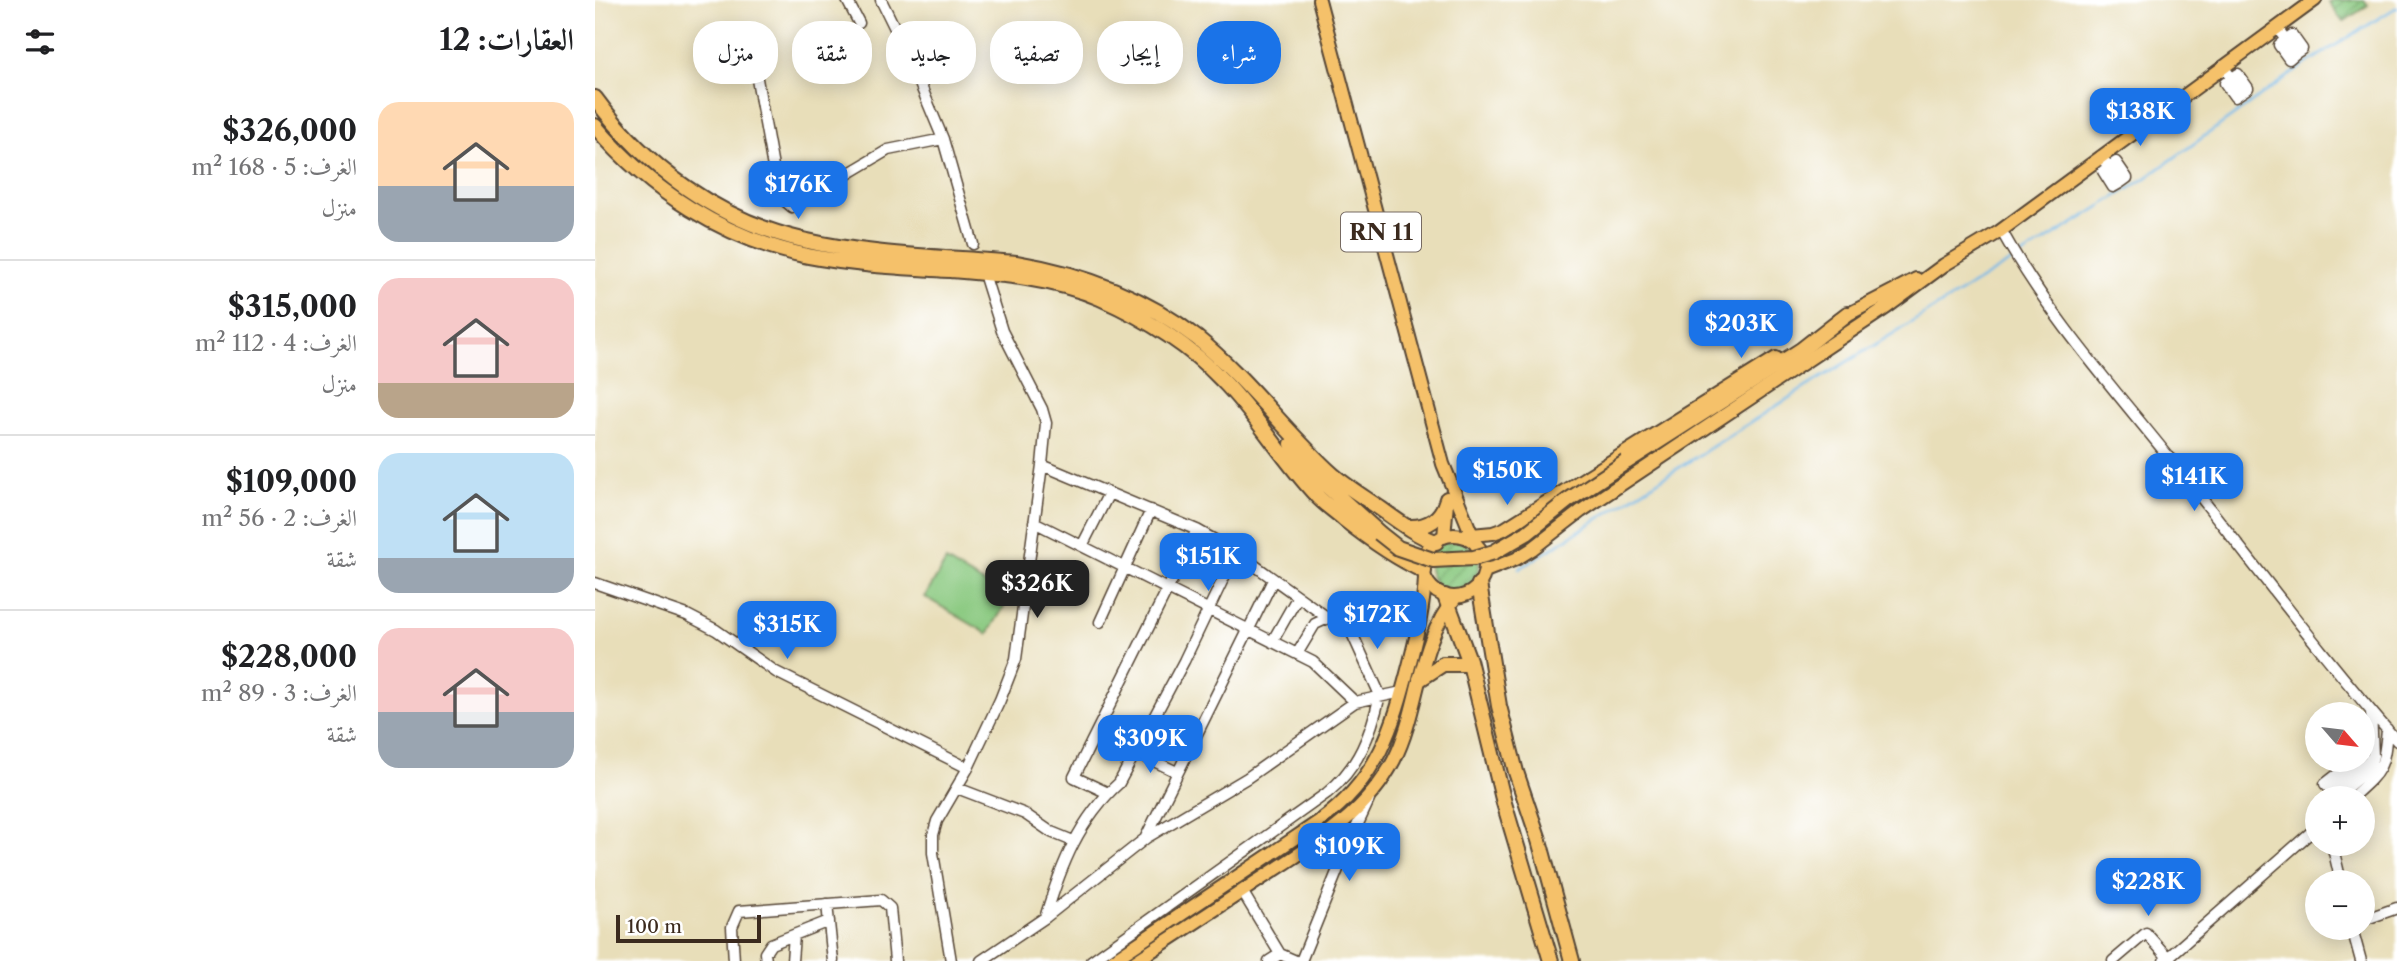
<!DOCTYPE html>
<html lang="ar">
<meta charset="utf-8">
<style>
:root{--surface:#fff;--page:#f2f2f2;--text:#202124;--muted:#757577;--line:#e0e0e0;--accent:#1a73e8}
body{margin:0;font-family:"Libre Caslon Text",Amiri,serif;background:var(--page);color:var(--text);direction:rtl;height:100vh;display:flex;flex-direction:column;font-size:26px;white-space:nowrap}
*{box-sizing:border-box;margin:0}
p{font-size:23px;color:var(--muted)}
.icon{flex:none;width:38px;height:38px;fill:none;stroke:currentColor;stroke-width:2;stroke-linecap:round;stroke-linejoin:round}
.map{position:relative;flex:1;overflow:hidden;direction:ltr}
.details{display:flex;flex-direction:column;background:var(--surface);width:595px}
.details>*{flex:none}
.hud{position:absolute;left:21px;top:21px;width:665px;height:63px;direction:rtl;display:flex;gap:14px}
.needle{width:46px;rotate:118deg}
.buttons{position:absolute;left:1710px;top:702px;display:grid;gap:14px}
.buttons a{display:grid;place-items:center;width:70px;height:70px;border-radius:50%;background:var(--surface);box-shadow:0 4px 18px #0003;font-size:35px}
.scale{position:absolute;left:21px;bottom:18px;width:145px;box-sizing:border-box;padding-left:7px;border:4px solid #3b2a1e;border-top:0;font-size:19px;line-height:24px;white-space:nowrap;color:#3b2a1e;-webkit-text-stroke:5px #fff;paint-order:stroke}
.price{position:absolute;translate:-50% -60px;padding:0 16px;border-radius:14px;background:var(--accent);color:#fff;font-size:23px;line-height:46px;filter:drop-shadow(0 2px 4px #0008)}
.price::after{content:'';position:absolute;left:50%;top:42px;width:21px;height:16px;margin-left:-10px;background:inherit;clip-path:polygon(0 0,100% 0,50% 100%)}
.price.current{background:#222;color:#fff}
ul{padding:0;list-style:none}
li{display:flex;align-items:center;gap:21px;height:175px;padding:0 21px}
li+li{border-top:2px solid var(--line)}
li span{display:grid;place-items:center;flex:none;width:196px;height:140px;border-radius:21px;color:#555}
li>.icon{margin-inline-start:auto}
span .icon{width:84px;height:84px;fill:#fffc;stroke-width:1}
li b{font-size:30px}
h2{display:flex;justify-content:space-between;align-items:center;height:84px;padding:0 21px;font-size:30px}
.tag{padding:0 24px;border-radius:28px;background:var(--surface);box-shadow:0 4px 18px #0003;font-size:24px;line-height:63px}
.tag.current{background:var(--accent);color:#fff}
main{display:flex;flex:1;min-height:0}
.map>svg:first-child{display:block}
.garden{fill:url(#garden-furrows);stroke:#627a4f;stroke-width:2}
.pitch{fill:#8ac980;stroke:#627a4f;stroke-width:2}
.lines{fill:none;stroke-linecap:round;stroke-linejoin:round}
.stream{stroke:#71b7e8;stroke-width:2.5}
.minor-casing{stroke:#554535;stroke-width:13}
.major-casing{stroke:#554535;stroke-width:16}
.highway-casing{stroke:#554535;stroke-width:18}
.minor{stroke:#fff;stroke-width:10}
.major{stroke:#f5c16b;stroke-width:12}
.highway{stroke:#f5c16b;stroke-width:14}
.highway-bridge-casing{stroke:#554535;stroke-width:18;stroke-linecap:butt}
.highway-bridge{stroke:#f5c16b;stroke-width:14}
.labels{text-anchor:middle;stroke-width:7;stroke-linejoin:round;paint-order:stroke}
.shield{fill:#fff;stroke:#766a62;stroke-width:2}
.shield-label{font-size:23px;font-weight:bold;fill:#3b2a1e}
</style>
<main>
<div class="map">
<svg width="1802" height="961" viewBox="0 0 1802 961">
<defs>
<pattern id="garden-furrows" width="10" height="10" patternUnits="userSpaceOnUse" patternTransform="scale(1.75)"><rect width="10" height="10" fill="#8ac980"/><path d="M-1 1l2-2M0 10L10 0M9 11l2-2" fill="none" stroke="#72a368"/></pattern>
</defs>
<rect width="100%" height="100%" fill="#fff"/>
<filter id="ink" filterUnits="userSpaceOnUse"><feTurbulence type="fractalNoise" baseFrequency=".0143" numOctaves="2"/><feDisplacementMap in="SourceGraphic" scale="14" xChannelSelector="R" yChannelSelector="G"/><feConvolveMatrix kernelMatrix="1 2 1 2 8 2 1 2 1" color-interpolation-filters="sRGB"/></filter>
<filter id="wash" filterUnits="userSpaceOnUse"><feTurbulence type="fractalNoise" baseFrequency=".00686" numOctaves="4" result="noise"/><feDisplacementMap in="SourceGraphic" scale="28" xChannelSelector="R" yChannelSelector="G"/><feGaussianBlur stdDeviation="1.57" result="paint"/><feColorMatrix in="noise" values="0 0 0 0 0 0 0 0 0 0 0 0 0 0 0 0 0 1.4 0 .05"/><feComposite in="paint" operator="in"/></filter>
<g filter="url(#wash)">
<rect width="100%" height="100%" fill="#e8deb9"/>
<path class="garden" d="M 1738,0 L 1769,0 L 1773,5 L 1748,22 L 1734,3 Z
M834 566a25 25 0 1 1 50 0a25 25 0 1 1-50 0Z"/>
<path class="pitch" d="M 351,561 L 414,598 L 393,634 L 330,597 Z"/>
<g class="lines">
<path class="stream" d="M 1426,256 L 1551,178 L 1709,65 L 1802,7
M 924,569 L 1224,379 L 1420,259"/>
</g>
</g>
<g filter="url(#ink)">
<g class="lines">
<defs>
<path id="minor" d="M 252,0 L 264,23
M 286,0 L 313,55 L 348,139 L 378,244
M 1682,28 L 1701,53 L 1694,59 L 1684,45 L 1697,35 L 1707,49 L 1701,53
M 1628,66 C 1634,75 1640,84 1647,92 L 1640,97 L 1630,83 L 1643,74 L 1653,88 L 1647,92
M 162,79 L 183,195 L 197,207 L 293,150 L 348,139
M 1506,156 L 1525,183 L 1518,187 L 1508,171 L 1521,162 L 1532,178 L 1525,183
M 1406,230 C 1457,322 1525,395 1589,476 C 1660,565 1727,656 1802,741
M 447,465 L 602,530 L 641,552 L 733,618 L 751,620 L 826,614
M 439,522 L 718,662 L 760,702
M 487,546 L 514,493
M 0,583 L 92,615 L 121,630 L 181,672 L 373,768
M 505,622 L 556,510
M 677,642 L 702,598
M 702,654 L 720,624 L 733,618
M 540,752 L 582,772
M 1771,781 L 1778,756 L 1776,711
M 362,788 L 430,814 L 456,832 L 478,841
M 1737,791 L 1778,756
M 513,793 L 479,777 L 602,530
M 1742,796 L 1768,774 L 1770,764
M 1744,798 L 1730,784 L 1761,760
M 1756,798 C 1786,771 1789,770 1792,729
M 551,837 L 678,580
M 1737,844 L 1746,882
M 647,891 L 685,954 L 674,961
M 232,904 L 238,961
M 451,915 C 466,866 484,819 524,783 L 589,661 L 641,552
M 1768,920 L 1802,908
M 1757,928 L 1766,961
M 685,954 L 701,961
M 139,961 L 137,927 L 144,911 L 286,900 L 295,908 L 300,961
M 171,961 L 170,953 L 176,944 L 234,921
M 197,961 L 199,935
M 356,961 L 338,853 L 338,835 L 342,821 L 373,768 L 405,700 L 421,659 L 447,465 L 451,423 L 447,409 L 407,331 L 391,280
M 386,961 L 451,917 L 551,838 L 652,778 L 760,702 L 807,692
M 496,961 L 732,793 C 764,767 776,734 785,695 L 751,620
M 706,961 L 750,852 L 774,800
M 1518,961 L 1551,933 L 1576,961
M 1569,961 L 1722,827"/>
<path id="major" d="M 724,0 L 848,464 L 881,545
M 1244,319 L 1321,279
M828 566a31 31 0 1 1 62 0a31 31 0 1 1-62 0Z
M 866,536 L 898,533 L 909,529 L 1181,358
M 849,537 L 852,502
M 890,571 L 921,559 L 937,549 L 986,511 L 1292,307 L 1349,265 L 1404,232 L 1720,0
M 733,835 L 745,844 L 750,852
M 517,961 L 725,821 C 783,779 798,728 815,662 C 822,634 829,606 830,577
M 541,961 C 581,935 621,909 661,882 C 713,848 770,817 799,760 C 825,709 822,642 861,597"/>
<path id="highway" d="M 0,98 C 51,168 123,220 208,240 C 276,256 351,257 421,263 C 487,274 548,296 602,338 C 652,378 690,432 738,475 C 752,487 770,498 786,509 C 803,521 821,535 841,542
M 0,126 C 55,191 128,238 213,256 C 259,265 307,267 355,270 C 404,274 459,278 505,298 C 550,318 593,344 627,380 C 662,415 687,459 721,495 C 729,504 740,511 749,519 C 774,539 799,557 829,571
M 1186,372 L 1209,361
M 697,444 L 723,478 L 700,458
M 1031,462 L 1206,350 L 1252,314
M 723,478 L 784,533
M 813,527 C 833,528 847,518 852,499
M 884,584 L 904,706 L 921,772 L 944,840 L 977,961
M 850,596 L 874,660 L 909,803 L 956,961
M 825,679 L 848,664 L 875,664"/>
</defs>
<use href="#minor" class="minor-casing"/>
<use href="#major" class="major-casing"/>
<use href="#highway" class="highway-casing"/>
<use href="#minor" class="minor"/>
<use href="#major" class="major"/>
<use href="#highway" class="highway"/>
<defs>
<path id="highway-bridge" d="M 784,533 L 803,548 L 838,560 L 879,558 L 899,552 L 932,533 L 972,501 L 1031,462"/>
</defs>
<use href="#highway-bridge" class="highway-bridge-casing"/>
<use href="#highway-bridge" class="highway-bridge"/>
</g>
</g>
<g class="labels">
<rect class="shield" x="746" y="212.5" width="80" height="39" rx="5"/>
<g class="shield-label">
<text x="786" y="240">RN 11</text>
</g>
</g>
</svg>
<div class="buttons">
<a><svg class="needle" viewBox="-14 -14 28 28"><path d="M0-13l5 13h-10z" fill="#e53935"/><path d="M0 13l5-13h-10z" fill="#757577"/></svg></a>
<a>+</a>
<a>−</a>
</div>
<div class="scale">100 m</div>
<b class="price" style="left:1545px;top:148px">$138K</b>
<b class="price" style="left:203px;top:221px">$176K</b>
<b class="price" style="left:1146px;top:360px">$203K</b>
<b class="price" style="left:912px;top:507px">$150K</b>
<b class="price" style="left:1599px;top:513px">$141K</b>
<b class="price" style="left:613px;top:593px">$151K</b>
<b class="price current" style="left:442px;top:620px">$326K</b>
<b class="price" style="left:782px;top:651px">$172K</b>
<b class="price" style="left:192px;top:661px">$315K</b>
<b class="price" style="left:555px;top:775px">$309K</b>
<b class="price" style="left:754px;top:883px">$109K</b>
<b class="price" style="left:1553px;top:918px">$228K</b>
<div class="hud">
<a class="tag current">شراء</a>
<a class="tag">إيجار</a>
<a class="tag">تصفية</a>
<a class="tag">جديد</a>
<a class="tag">شقة</a>
<a class="tag">منزل</a>
</div>
</div>
<section class="details">
<h2>العقارات: 12<svg class="icon" aria-label="filters" viewBox="0 0 24 24"><path d="M4 7h16M4 17h16"/><circle cx="9" cy="7" r="2"/><circle cx="15" cy="17" r="2"/></svg></h2>
<ul>
<li><span style="background:linear-gradient(#ffd9b3 60%,#9aa5b1 0)"><svg class="icon" aria-label="home" viewBox="0 0 24 24"><path d="M3 11l9-7 9 7M6 9v11h12V9"/></svg></span><div><b>$326,000</b><p>الغرف: 5 · 168 m²</p><p>منزل</p></div></li>
<li><span style="background:linear-gradient(#f6c9c9 75%,#b9a48a 0)"><svg class="icon" aria-label="home" viewBox="0 0 24 24"><path d="M3 11l9-7 9 7M6 9v11h12V9"/></svg></span><div><b>$315,000</b><p>الغرف: 4 · 112 m²</p><p>منزل</p></div></li>
<li><span style="background:linear-gradient(#bfe0f5 75%,#9aa5b1 0)"><svg class="icon" aria-label="home" viewBox="0 0 24 24"><path d="M3 11l9-7 9 7M6 9v11h12V9"/></svg></span><div><b>$109,000</b><p>الغرف: 2 · 56 m²</p><p>شقة</p></div></li>
<li><span style="background:linear-gradient(#f6c9c9 60%,#9aa5b1 0)"><svg class="icon" aria-label="home" viewBox="0 0 24 24"><path d="M3 11l9-7 9 7M6 9v11h12V9"/></svg></span><div><b>$228,000</b><p>الغرف: 3 · 89 m²</p><p>شقة</p></div></li>
</ul>
</section>
</main>
